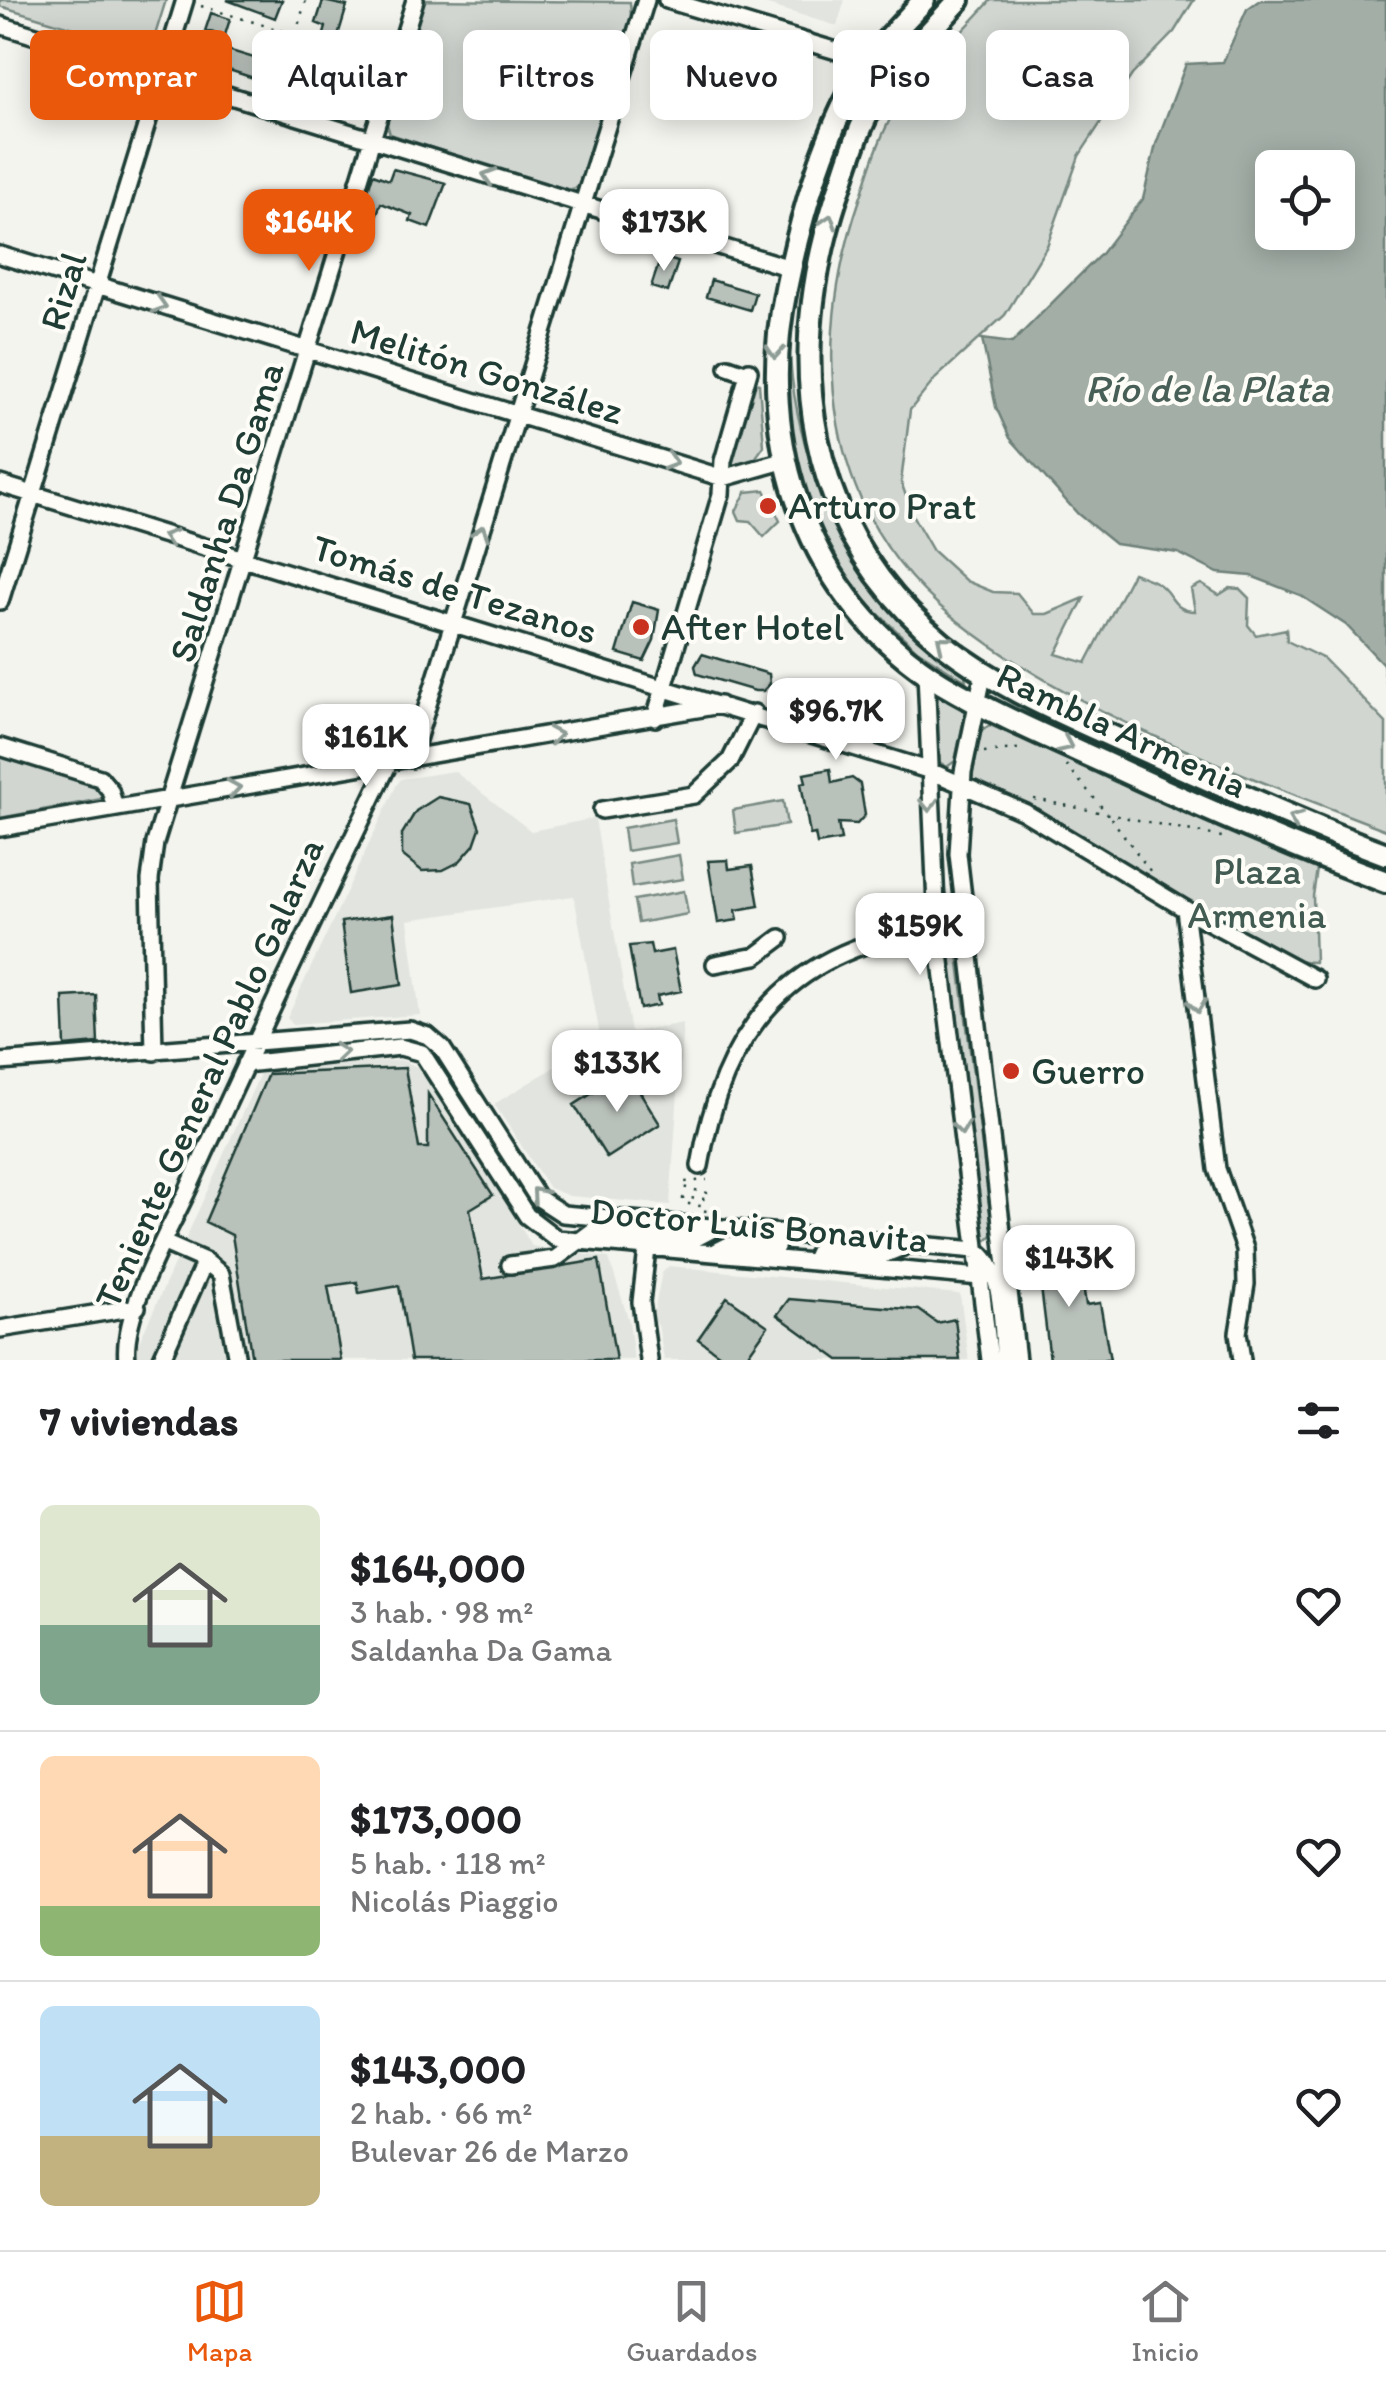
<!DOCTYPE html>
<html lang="es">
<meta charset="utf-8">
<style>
:root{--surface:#fff;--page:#f2f2f2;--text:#202124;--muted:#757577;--line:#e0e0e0;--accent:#ea580c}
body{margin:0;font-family:Itim,sans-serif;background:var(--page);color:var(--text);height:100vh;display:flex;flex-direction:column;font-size:38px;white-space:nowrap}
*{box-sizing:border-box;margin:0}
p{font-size:32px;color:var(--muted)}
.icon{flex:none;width:55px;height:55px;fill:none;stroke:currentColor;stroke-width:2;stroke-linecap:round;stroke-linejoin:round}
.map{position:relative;height:1360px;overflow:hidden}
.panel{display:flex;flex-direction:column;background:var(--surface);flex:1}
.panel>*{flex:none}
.hud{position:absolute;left:30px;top:30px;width:1328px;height:90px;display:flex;gap:20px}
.tools{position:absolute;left:1255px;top:150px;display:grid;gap:20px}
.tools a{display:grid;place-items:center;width:100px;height:100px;border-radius:15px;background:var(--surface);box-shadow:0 5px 25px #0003;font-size:50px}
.price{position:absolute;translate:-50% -85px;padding:0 22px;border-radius:20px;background:#fff;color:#222;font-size:32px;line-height:65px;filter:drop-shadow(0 2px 5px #0008)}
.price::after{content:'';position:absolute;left:50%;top:60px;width:30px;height:22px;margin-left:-15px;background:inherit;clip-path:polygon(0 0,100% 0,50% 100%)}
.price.current{background:var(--accent);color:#fff}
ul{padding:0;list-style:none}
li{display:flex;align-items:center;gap:30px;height:250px;padding:0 40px}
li+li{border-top:2px solid var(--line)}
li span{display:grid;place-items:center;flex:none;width:280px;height:200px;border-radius:15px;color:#555}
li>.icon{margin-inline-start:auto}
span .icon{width:120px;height:120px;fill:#fffc;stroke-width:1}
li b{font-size:42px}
h2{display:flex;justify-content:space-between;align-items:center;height:120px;padding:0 40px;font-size:42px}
.pill{padding:0 35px;border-radius:15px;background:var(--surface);box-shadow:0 5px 25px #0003;font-size:35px;line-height:90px}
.pill.current{background:var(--accent);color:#fff}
.tab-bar{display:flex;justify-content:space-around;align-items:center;height:140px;border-top:2px solid var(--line);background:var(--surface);font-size:28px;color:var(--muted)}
.tab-bar a{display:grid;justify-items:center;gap:5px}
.tab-bar .current{color:var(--accent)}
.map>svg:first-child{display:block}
.built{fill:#e2e5df}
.green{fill:#d1d6d1;stroke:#788a82;stroke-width:2.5}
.water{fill:#a3aea7;stroke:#6e8179;stroke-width:2.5;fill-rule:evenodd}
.building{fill:#b9c1bb;stroke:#1f3d34;stroke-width:2.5}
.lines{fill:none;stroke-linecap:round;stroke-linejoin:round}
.minor-casing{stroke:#1f3d34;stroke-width:22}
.major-casing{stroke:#1f3d34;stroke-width:28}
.path{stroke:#1f3d34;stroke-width:2.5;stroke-dasharray:2.5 8;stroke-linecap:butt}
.minor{stroke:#fdfcf7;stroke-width:15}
.major{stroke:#fdfcf7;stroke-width:20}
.oneway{stroke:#8e9c96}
.poi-dot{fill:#c8321e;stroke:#fdfcf7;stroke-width:4}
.labels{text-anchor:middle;stroke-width:8;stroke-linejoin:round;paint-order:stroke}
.street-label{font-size:38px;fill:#1f3d34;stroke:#fdfcf7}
.poi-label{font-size:38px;fill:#1f3d34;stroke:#fdfcf7;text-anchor:start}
.park-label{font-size:38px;fill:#435c53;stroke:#fdfcf7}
.water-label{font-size:40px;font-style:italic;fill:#475f56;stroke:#fdfcf7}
</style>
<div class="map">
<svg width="1386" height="1360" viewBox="0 0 1386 1360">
<rect width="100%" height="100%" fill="#f4f4ef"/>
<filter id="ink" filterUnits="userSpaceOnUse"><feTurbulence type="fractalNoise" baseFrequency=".01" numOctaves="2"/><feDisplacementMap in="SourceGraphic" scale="20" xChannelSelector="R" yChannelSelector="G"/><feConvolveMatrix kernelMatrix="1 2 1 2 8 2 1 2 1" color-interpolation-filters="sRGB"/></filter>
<g filter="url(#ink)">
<path class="built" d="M 751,0 L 845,0 L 837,26 Z
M 454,771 L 531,831 L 595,818 L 631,1032 L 683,1023 L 670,1205 L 569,1196 L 549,1188 L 494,1104 L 568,1059 L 566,1043 L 600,1036 L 574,896 L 408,920 L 420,1015 L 293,1024 L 287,1018 L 397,784 L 401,779 Z
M 401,1060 L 418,1067 L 447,1104 L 532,1246 L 609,1258 L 629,1321 L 634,1360 L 137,1360 L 136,1349 L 262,1069 Z
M 669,1266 L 960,1294 L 969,1360 L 664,1360 L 658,1325 L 652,1321 L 662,1272 Z"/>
<path class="green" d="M 0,0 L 166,0 L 150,51 L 0,6 Z
M 424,0 L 630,2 L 631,17 L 579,187 L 564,191 L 390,134 L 387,124 Z
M 991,0 L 1194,0 L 1174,32 L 1132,75 L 1079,156 L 1047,246 L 1005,315 L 936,378 L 910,410 L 901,482 L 914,518 L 933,551 L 966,581 L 993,592 L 1017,593 L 1034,614 L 1047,614 L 1084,598 L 1056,654 L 1086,663 L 1133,573 C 1140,576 1150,579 1157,583 C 1173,592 1171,611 1195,611 L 1191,589 L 1201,584 L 1219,595 L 1230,588 L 1240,589 L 1249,598 L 1248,625 L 1256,635 L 1286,629 L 1287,641 L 1324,659 L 1386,723 L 1386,830 C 1244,775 1073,714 954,618 C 822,513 809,349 860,199 C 870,170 878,140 893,114 C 918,72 959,37 991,0 Z
M 789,329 C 789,415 818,511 870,580 C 896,613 933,641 964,670 L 966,681 L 917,650 L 868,604 L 848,579 L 806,507 L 782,399 Z
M 751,382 L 759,384 L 764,446 L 754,460 L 730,466 Z
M 765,490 L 780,521 L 764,537 L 750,521 L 740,520 L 736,511 L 746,492 Z
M 938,696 L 962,707 L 965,714 L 955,761 L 947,767 L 933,758 Z
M 990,725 L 1317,869 L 1313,896 L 1315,962 C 1262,964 1119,859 1067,829 C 1037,810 1002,799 972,780 L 980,731 Z
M 0,755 L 93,784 L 102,792 L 101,799 L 0,818 Z
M 939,784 L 943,884 L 955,931 L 993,1234 L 987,1240 L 983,1235 L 944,921 L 936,789 Z
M 783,801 L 787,825 L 736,833 L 733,810 Z
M 673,819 L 677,843 L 626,851 L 623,828 Z
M 679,855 L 683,879 L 632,887 L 629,864 Z
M 684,891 L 688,914 L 638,923 L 634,900 Z"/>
<path class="water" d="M 1260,0 L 1386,0 L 1386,682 L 1383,664 L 1346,625 L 1300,595 L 1251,576 L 1218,573 L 1178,553 L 1115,544 L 1078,514 L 1010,438 L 996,407 L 982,339 L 1012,343 L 1101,254 L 1143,199 L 1156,144 L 1186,64 L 1223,62 L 1247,9 ZM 1272,168 L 1338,168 L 1338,232 L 1272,232 Z"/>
<path class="building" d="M 227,0 L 282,0 L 275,18 Z
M 323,1 L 347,6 L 333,52 L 346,56 L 340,74 L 272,53 L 278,35 L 320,48 L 326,27 L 316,23 Z
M 211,13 L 230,19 L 221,48 L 277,65 L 272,84 L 204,62 L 214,33 L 205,31 Z
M 393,169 L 446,183 L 429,228 L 410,221 L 412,215 L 381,203 L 376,216 L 362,210 L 373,174 L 389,180 Z
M 661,257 L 678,262 L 668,292 L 651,287 Z
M 711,280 L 755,293 L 750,310 L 706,297 Z
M 632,602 L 659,610 L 654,640 L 644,661 L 617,653 Z
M 702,654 L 769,674 L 770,684 L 763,691 L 755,691 L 697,674 L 695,666 Z
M 830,769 L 832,783 L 852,778 L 860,784 L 865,815 L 857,824 L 838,823 L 841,840 L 817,844 L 815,834 L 810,835 L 801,783 L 806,782 L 804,774 Z
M 438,797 L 471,804 L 480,828 L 474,845 L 459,862 L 443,870 L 422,871 L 402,855 L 402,834 L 416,811 Z
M 728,860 L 729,869 L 752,866 L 759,906 L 736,910 L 738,920 L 718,923 L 708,861 Z
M 393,915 L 402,985 L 351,993 L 341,922 Z
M 650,944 L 652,954 L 673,950 L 681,991 L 657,996 L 659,1005 L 640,1009 L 629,946 Z
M 96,995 L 98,1043 L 65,1046 L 63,997 Z
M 405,1068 L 419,1148 L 428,1148 L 428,1094 L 493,1195 L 470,1209 L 483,1279 L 599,1260 L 616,1360 L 411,1360 L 399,1286 L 359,1293 L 357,1282 L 328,1286 L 341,1360 L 252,1360 L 232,1235 L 205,1222 L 268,1074 Z
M 627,1071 L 660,1124 L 607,1158 L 574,1105 Z
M 1067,1243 L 1071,1280 L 1082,1278 L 1086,1305 L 1100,1303 L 1110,1360 L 1050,1360 L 1036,1247 Z
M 727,1297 L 768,1326 L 744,1360 L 727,1360 L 698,1339 Z
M 789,1299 L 919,1310 L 937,1323 L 955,1319 L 960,1360 L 839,1360 L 777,1315 Z"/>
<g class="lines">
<defs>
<path id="minor" d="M 667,0 L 870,61
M 0,25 L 790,268
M 0,255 L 723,478 L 783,461
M 728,367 L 748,374
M 0,484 L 928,770 L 1024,812 L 1185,909 L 1315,979
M 0,601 L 185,0
M 984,671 L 963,772 L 958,854 L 1017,1360
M 926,672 L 937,929 L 990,1360
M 655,718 L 721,494 L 723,461 L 749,371
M 0,747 L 100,778 L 110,790 L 115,808
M 411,759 L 646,0
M 602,810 L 694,795 L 730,761 L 754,713
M 0,828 L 720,705
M 1185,909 L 1217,1169 L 1245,1249 L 1246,1284 L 1238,1333 L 1242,1360
M 715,964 L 756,956 L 780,938
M 154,1052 L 150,880 L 155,843 L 415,0
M 0,1062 L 410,1030 L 428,1036 L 442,1048 L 537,1197 L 563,1214 L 976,1250 C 1005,1268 1001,1329 1005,1360
M 245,1064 L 400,1047 L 422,1053 L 527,1216 L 557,1239 L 980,1277 L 1006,1272
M 700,1166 C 723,1027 793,946 937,929
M 164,1243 L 205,1261
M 647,1249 L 641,1302 L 649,1360
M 717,1251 L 729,1245 L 776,1247 L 781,1234
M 813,1262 L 819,1249 L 883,1255 L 903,1247
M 510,1265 L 555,1259 L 594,1230 L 696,1238 L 715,1228
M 0,1329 L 137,1307
M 127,1360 C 121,1312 171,1228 191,1183 C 255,1041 322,902 389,763
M 161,1360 L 205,1261 L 221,1274 L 237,1360"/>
<path id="major" d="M 924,0 C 906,20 885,40 869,62 C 827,120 800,220 786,289 C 754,441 806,600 943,684 C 995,715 1052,739 1107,764 C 1198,806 1291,847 1386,882
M 959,0 C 930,33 895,65 873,104 C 856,133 848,165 837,196 C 784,359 802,529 943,644 C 996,686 1061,713 1122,741 C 1210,780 1296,821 1386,854"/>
</defs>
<use href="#minor" class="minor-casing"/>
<use href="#major" class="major-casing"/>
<path class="path" d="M 201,6 L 316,41
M 287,69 L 327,82
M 303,72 L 308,59
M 337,79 L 370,90
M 277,94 L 306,0
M 315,108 L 323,82
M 984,752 L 1025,748
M 1066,765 L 1106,812
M 1034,799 L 1227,838
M 1111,818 L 1151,872
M 705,1212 L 706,1207 L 683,1203 L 683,1198 L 707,1199 L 707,1193 L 683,1187 L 684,1182 L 707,1180"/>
<use href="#minor" class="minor"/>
<use href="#major" class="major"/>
</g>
<defs><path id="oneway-chevron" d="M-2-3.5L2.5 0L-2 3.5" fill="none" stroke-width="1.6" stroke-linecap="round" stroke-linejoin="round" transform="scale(2.5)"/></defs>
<g class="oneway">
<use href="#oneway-chevron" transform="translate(489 176) rotate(-163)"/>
<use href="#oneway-chevron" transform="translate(829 221) rotate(-72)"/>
<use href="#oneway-chevron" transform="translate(160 305) rotate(17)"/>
<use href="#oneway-chevron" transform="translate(775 352) rotate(94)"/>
<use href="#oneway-chevron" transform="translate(671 462) rotate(17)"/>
<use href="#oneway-chevron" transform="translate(481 532) rotate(-72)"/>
<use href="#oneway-chevron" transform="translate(169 537) rotate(-163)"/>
<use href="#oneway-chevron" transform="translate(943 642) rotate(-141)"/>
<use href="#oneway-chevron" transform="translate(555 735) rotate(-9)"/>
<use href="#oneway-chevron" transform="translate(1066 745) rotate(25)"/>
<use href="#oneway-chevron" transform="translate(234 788) rotate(-9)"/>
<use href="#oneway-chevron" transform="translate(929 805) rotate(88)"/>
<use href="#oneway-chevron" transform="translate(1295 819) rotate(-158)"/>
<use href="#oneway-chevron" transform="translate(1197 1006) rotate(83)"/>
<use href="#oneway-chevron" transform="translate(341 1052) rotate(-6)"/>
<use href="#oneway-chevron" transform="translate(961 1128) rotate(83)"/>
<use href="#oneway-chevron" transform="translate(538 1194) rotate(-131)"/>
</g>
</g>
<g class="poi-dot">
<circle cx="768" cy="506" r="10"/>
<circle cx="641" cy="627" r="10"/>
<circle cx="1011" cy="1071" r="10"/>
</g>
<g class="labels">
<g class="street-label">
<text transform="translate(63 291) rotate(-73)" y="13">Rizal</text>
<text transform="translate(487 371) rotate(17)" y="13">Melitón González</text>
<text transform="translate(226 512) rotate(-73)" y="13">Saldanha Da Gama</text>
<text transform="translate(455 589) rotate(17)" y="13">Tomás de Tezanos</text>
<text transform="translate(1122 730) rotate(25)" y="13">Rambla Armenia</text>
<text transform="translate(209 1073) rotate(-66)" y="13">Teniente General Pablo Galarza</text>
<text transform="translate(759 1225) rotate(5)" y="13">Doctor Luis Bonavita</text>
</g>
<g class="poi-label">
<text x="788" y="519">Arturo Prat</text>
<text x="661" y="640">After Hotel</text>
<text x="1031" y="1084">Guerro</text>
</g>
<g class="park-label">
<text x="1257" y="884">Plaza<tspan x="1257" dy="44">Armenia</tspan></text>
</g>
<g class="water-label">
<text x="1207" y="402">Río de la Plata</text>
</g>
</g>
</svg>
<div class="tools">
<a><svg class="icon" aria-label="locate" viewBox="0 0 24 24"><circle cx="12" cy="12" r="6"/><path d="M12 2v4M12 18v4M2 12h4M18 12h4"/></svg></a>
</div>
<b class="price current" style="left:309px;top:274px">$164K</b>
<b class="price" style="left:664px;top:274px">$173K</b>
<b class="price" style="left:836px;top:763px">$96.7K</b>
<b class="price" style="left:366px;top:789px">$161K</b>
<b class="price" style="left:920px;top:978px">$159K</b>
<b class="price" style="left:617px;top:1115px">$133K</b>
<b class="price" style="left:1069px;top:1310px">$143K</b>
<div class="hud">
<a class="pill current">Comprar</a>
<a class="pill">Alquilar</a>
<a class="pill">Filtros</a>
<a class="pill">Nuevo</a>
<a class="pill">Piso</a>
<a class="pill">Casa</a>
</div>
</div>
<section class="panel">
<h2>7 viviendas<svg class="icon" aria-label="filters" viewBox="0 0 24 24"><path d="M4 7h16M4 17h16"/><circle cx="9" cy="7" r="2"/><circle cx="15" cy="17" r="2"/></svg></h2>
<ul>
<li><span style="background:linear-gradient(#dfe7d0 60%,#7fa58c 0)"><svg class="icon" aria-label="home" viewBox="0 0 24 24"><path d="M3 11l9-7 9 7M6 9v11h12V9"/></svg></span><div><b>$164,000</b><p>3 hab. · 98 m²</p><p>Saldanha Da Gama</p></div><svg class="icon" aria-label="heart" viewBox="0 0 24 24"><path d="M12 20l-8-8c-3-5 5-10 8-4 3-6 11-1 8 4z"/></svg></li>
<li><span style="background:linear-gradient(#ffd9b3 75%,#8fb573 0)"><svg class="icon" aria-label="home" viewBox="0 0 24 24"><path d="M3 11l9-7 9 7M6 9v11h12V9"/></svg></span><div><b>$173,000</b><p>5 hab. · 118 m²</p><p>Nicolás Piaggio</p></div><svg class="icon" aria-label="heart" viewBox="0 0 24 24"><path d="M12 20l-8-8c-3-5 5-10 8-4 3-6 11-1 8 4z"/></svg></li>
<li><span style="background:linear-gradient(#bfe0f5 65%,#c2b280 0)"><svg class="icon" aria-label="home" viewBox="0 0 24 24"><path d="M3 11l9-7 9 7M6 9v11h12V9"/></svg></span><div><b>$143,000</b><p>2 hab. · 66 m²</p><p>Bulevar 26 de Marzo</p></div><svg class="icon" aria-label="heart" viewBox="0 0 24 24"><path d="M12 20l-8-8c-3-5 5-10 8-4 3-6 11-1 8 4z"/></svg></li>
</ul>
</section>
<nav class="tab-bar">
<a class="current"><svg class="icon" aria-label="map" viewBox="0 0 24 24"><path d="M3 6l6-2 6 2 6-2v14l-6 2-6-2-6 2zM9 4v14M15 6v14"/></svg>Mapa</a>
<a><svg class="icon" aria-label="saved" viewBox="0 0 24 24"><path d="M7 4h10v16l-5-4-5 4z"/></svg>Guardados</a>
<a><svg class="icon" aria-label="home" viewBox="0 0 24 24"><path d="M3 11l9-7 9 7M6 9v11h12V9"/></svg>Inicio</a>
</nav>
